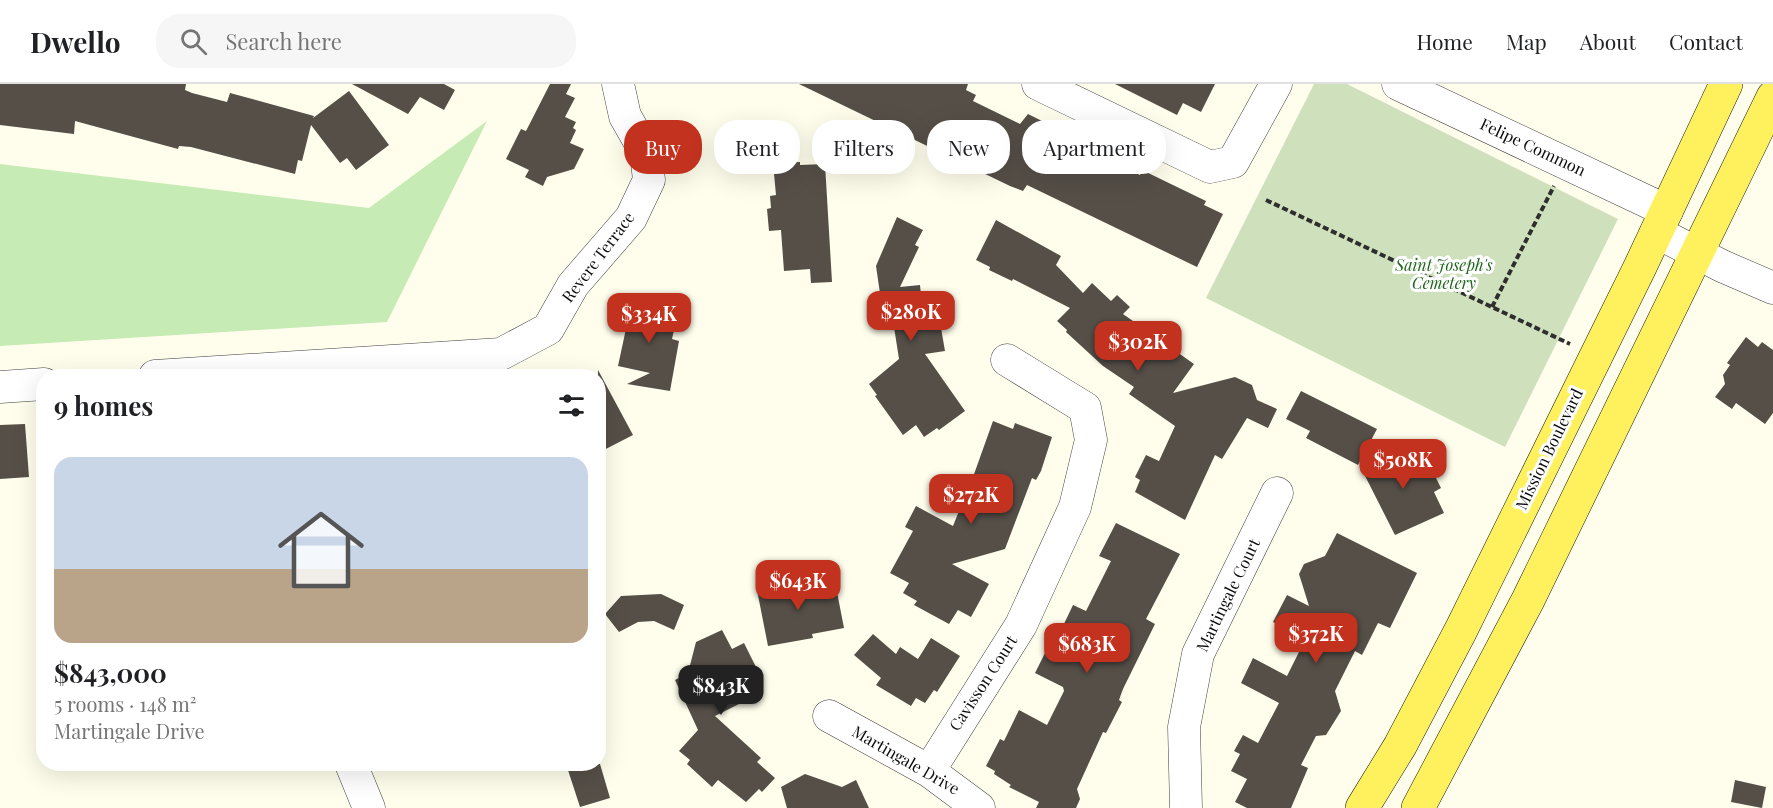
<!DOCTYPE html>
<meta charset="utf-8">
<style>
:root{--surface:#fff;--page:#f6f6f6;--text:#202124;--muted:#757577;--line:#e0e0e0;--accent:#c2321f}
body{margin:0;font-family:"Playfair Display",serif;background:var(--page);color:var(--text);height:100vh;display:flex;flex-direction:column;font-size:22px;white-space:nowrap}
*{box-sizing:border-box;margin:0}
p{font-size:20px;color:var(--muted)}
.icon{flex:none;width:33px;height:33px;fill:none;stroke:currentColor;stroke-width:2;stroke-linecap:round;stroke-linejoin:round}
.map{position:relative;flex:1;overflow:hidden}
.panel{position:absolute;left:36px;top:285px;width:570px;height:402px;display:flex;flex-direction:column;background:var(--surface);border-radius:24px;box-shadow:0 6px 24px #0002}
.panel>*{flex:none}
.guide{position:absolute;left:624px;top:36px;width:570px;height:54px;display:flex;gap:12px}
.price{position:absolute;translate:-50% -51px;padding:0 14px;border-radius:12px;background:var(--accent);color:#fff;font-size:20px;line-height:39px;filter:drop-shadow(0 2px 3px #0008)}
.price::after{content:'';position:absolute;left:50%;top:36px;width:18px;height:14px;margin-left:-9px;background:inherit;clip-path:polygon(0 0,100% 0,50% 100%)}
.price.current{background:#222;color:#fff}
ul{padding:0;list-style:none}
li{display:grid;align-content:center;gap:12px;height:318px;padding:0 18px}
li span{display:grid;place-items:center;height:186px;border-radius:18px;color:#555}
li>.icon{margin-inline-start:auto}
span .icon{width:108px;height:108px;fill:#fffc;stroke-width:1}
li b{font-size:26px}
h2{display:flex;justify-content:space-between;align-items:center;height:72px;padding:0 18px;font-size:26px}
.chip{padding:0 21px;border-radius:24px;background:var(--surface);box-shadow:0 6px 24px #0002;font-size:21px;line-height:54px}
.chip.current{background:var(--accent);color:#fff}
header{display:flex;align-items:center;gap:36px;box-sizing:border-box;height:84px;padding:0 30px;background:var(--surface);border-bottom:2px solid var(--line)}
header strong{font-size:28px}
nav{display:flex;gap:33px;margin-inline-start:auto;font-size:21px}
.search{width:420px;height:54px;background:var(--page);display:flex;align-items:center;gap:15px;box-sizing:border-box;padding:0 21px;border-radius:24px;color:var(--muted);font-size:22px}
.map>svg:first-child{display:block}
.green{fill:#c7ebb4}
.cemetery{fill:#cfe1bc}
.building{fill:#554f48}
.lines{fill:none;stroke-linecap:round;stroke-linejoin:round}
.minor-casing{stroke:#3f3f3f;stroke-width:33}
.major-casing{stroke:#1d1d1d;stroke-width:34}
.path{stroke:#2e2e2e;stroke-width:4;stroke-dasharray:6 3;stroke-linecap:butt}
.minor{stroke:#fff;stroke-width:32}
.major{stroke:#fef15d;stroke-width:33}
.labels{text-anchor:middle;stroke-width:6;stroke-linejoin:round;paint-order:stroke}
.street-label{font-size:16px;fill:#0c0c0c;stroke:#fff}
.park-label{font-size:16px;font-style:italic;fill:#1e661a;stroke:#fff}
</style>
<header>
<strong>Dwello</strong>
<div class="search"><svg class="icon" aria-label="search" viewBox="0 0 24 24"><circle cx="10" cy="10" r="6"/><path d="M15 15l6 6"/></svg>Search here</div>
<nav><a>Home</a><a>Map</a><a>About</a><a>Contact</a></nav>
</header>
<div class="map">
<svg width="1773" height="724" viewBox="0 0 1773 724">
<rect width="100%" height="100%" fill="#fffeec"/>
<path class="green" d="M 487,37 L 387,238 L 0,262 L 0,80 L 369,124 Z"/>
<path class="cemetery" d="M 1314,0 L 1347,0 L 1618,135 L 1505,363 L 1206,214 Z"/>
<path class="building" d="M 0,0 L 186,0 L 185,6 L 192,9 L 227,18 L 230,9 L 314,32 L 313,34 L 349,7 L 389,61 L 356,86 L 347,74 L 340,79 L 311,41 L 302,77 L 298,76 L 295,90 L 191,63 L 179,62 L 178,65 L 75,37 L 74,50 L 0,41 Z
M 352,0 L 444,0 L 455,6 L 444,26 L 420,13 L 408,30 Z
M 550,0 L 571,0 L 566,10 L 575,14 L 565,33 L 576,38 L 573,44 L 576,46 L 570,59 L 584,65 L 574,85 L 547,93 L 543,102 L 525,93 L 529,86 L 506,75 L 521,45 L 526,47 Z
M 799,0 L 968,0 L 966,6 L 976,11 L 973,17 L 1020,40 L 1028,30 L 1092,62 L 1090,65 L 1108,76 L 1140,91 L 1142,86 L 1206,117 L 1204,121 L 1223,130 L 1197,183 L 1027,101 L 1023,107 L 1010,102 Z
M 1115,0 L 1215,0 L 1201,28 L 1183,19 L 1177,31 Z
M 800,78 L 800,81 L 825,80 L 832,198 L 811,199 L 810,185 L 784,187 L 781,146 L 769,147 L 767,125 L 771,124 L 770,112 L 776,111 L 773,79 Z
M 897,133 L 923,146 L 915,161 L 919,163 L 900,203 L 920,201 L 921,211 L 935,209 L 945,267 L 925,270 L 965,327 L 939,346 L 937,344 L 924,353 L 916,341 L 903,351 L 875,312 L 877,311 L 869,300 L 899,275 L 894,243 L 885,244 L 876,182 Z
M 996,136 L 1061,172 L 1056,181 L 1083,209 L 1092,199 L 1111,217 L 1117,211 L 1130,223 L 1123,230 L 1194,280 L 1173,309 L 1235,293 L 1252,301 L 1257,316 L 1277,325 L 1268,344 L 1247,334 L 1222,375 L 1215,371 L 1185,436 L 1135,408 L 1140,396 L 1135,393 L 1146,371 L 1159,377 L 1175,342 L 1129,310 L 1134,303 L 1103,282 L 1066,248 L 1067,246 L 1057,237 L 1070,224 L 1013,195 L 1012,197 L 989,186 L 990,183 L 976,176 Z
M 629,211 L 667,220 L 662,243 L 674,246 L 672,255 L 679,257 L 670,307 L 627,300 L 650,289 L 618,282 L 627,240 L 622,239 Z
M 1746,253 L 1758,263 L 1762,258 L 1773,266 L 1773,329 L 1765,340 L 1736,319 L 1732,325 L 1715,313 L 1725,300 L 1723,291 L 1730,281 L 1727,279 Z
M 598,286 L 633,351 L 598,369 Z
M 1301,307 L 1377,345 L 1358,381 L 1306,354 L 1310,347 L 1286,335 Z
M 993,337 L 1013,345 L 1015,339 L 1052,353 L 1041,387 L 1036,396 L 1032,394 L 1005,465 L 952,480 L 989,500 L 971,533 L 958,526 L 949,540 L 914,521 L 917,517 L 903,509 L 909,499 L 890,489 L 913,447 L 905,443 L 916,422 L 953,442 L 963,417 L 960,410 L 968,407 Z
M 25,340 L 29,393 L 0,395 L 0,341 Z
M 1398,364 L 1403,374 L 1415,369 L 1426,391 L 1433,388 L 1441,404 L 1434,408 L 1444,429 L 1395,451 L 1360,382 Z
M 1116,439 L 1180,470 L 1146,535 L 1155,540 L 1123,605 L 1119,616 L 1122,618 L 1106,649 L 1103,648 L 1077,705 L 1080,715 L 1076,724 L 1036,724 L 1039,718 L 1009,703 L 1011,701 L 994,690 L 995,687 L 986,682 L 1000,655 L 1004,657 L 1019,626 L 1047,641 L 1064,607 L 1063,603 L 1035,589 L 1047,565 L 1051,567 L 1073,521 L 1086,527 L 1111,477 L 1099,472 Z
M 1337,449 L 1417,489 L 1390,544 L 1378,539 L 1362,571 L 1355,567 L 1335,607 L 1341,627 L 1326,651 L 1316,652 L 1301,681 L 1308,684 L 1291,724 L 1247,724 L 1235,718 L 1247,695 L 1231,687 L 1240,670 L 1234,667 L 1243,651 L 1258,659 L 1279,619 L 1241,599 L 1253,574 L 1287,592 L 1306,554 L 1273,538 L 1287,511 L 1309,522 L 1299,490 L 1304,480 L 1325,472 Z
M 807,492 L 808,499 L 819,497 L 822,511 L 837,508 L 844,544 L 812,550 L 813,554 L 768,562 L 757,506 L 783,501 L 782,497 Z
M 661,510 L 684,521 L 674,546 L 654,537 L 638,538 L 619,548 L 605,530 L 621,512 Z
M 722,546 L 732,565 L 744,559 L 762,595 L 743,608 L 747,616 L 715,632 L 761,674 L 757,678 L 775,694 L 762,708 L 759,705 L 746,718 L 718,696 L 712,703 L 687,680 L 690,676 L 679,667 L 698,646 L 675,596 L 688,589 L 696,558 Z
M 873,550 L 896,570 L 900,563 L 918,575 L 931,554 L 960,572 L 937,608 L 934,606 L 925,619 L 916,614 L 911,622 L 876,601 L 881,594 L 854,571 Z
M 566,680 L 600,680 L 610,714 L 580,723 Z
M 805,690 L 842,703 L 856,696 L 869,724 L 787,724 L 781,703 Z
M 1735,696 L 1766,703 L 1762,724 L 1731,718 Z"/>
<g class="lines">
<defs>
<path id="minor" d="M 1038,0 L 1210,83 L 1233,78 L 1276,0
M 1398,0 L 1667,127
M 1656,148 L 1722,182 L 1773,204
M 155,292 L 501,270 L 548,245 L 573,201 L 631,134 L 649,96 L 646,69 L 625,32 L 618,0
M 0,303 L 44,300
M 829,632 L 929,687 L 979,724
M 351,680 L 369,724
M 929,687 L 1021,541 L 1075,423 L 1091,356 L 1085,324 L 1007,276
M 1186,724 L 1184,643 L 1198,570 L 1277,409"/>
<path id="major" d="M 1362,724 L 1400,662 L 1461,546 L 1640,183 L 1726,0
M 1418,724 L 1528,516 L 1773,13"/>
</defs>
<use href="#minor" class="minor-casing"/>
<use href="#major" class="major-casing"/>
<path class="path" d="M 1266,116 L 1570,260
M 1492,223 L 1554,102"/>
<use href="#minor" class="minor"/>
<use href="#major" class="major"/>
</g>
<g class="labels">
<g class="street-label">
<text transform="translate(1533 63) rotate(25)" y="6">Felipe Common</text>
<text transform="translate(598 173) rotate(-53)" y="6">Revere Terrace</text>
<text transform="translate(1549 365) rotate(-64)" y="6">Mission Boulevard</text>
<text transform="translate(1228 511) rotate(-64)" y="6">Martingale Court</text>
<text transform="translate(983 599) rotate(-57)" y="6">Cavisson Court</text>
<text transform="translate(906 676) rotate(30)" y="6">Martingale Drive</text>
</g>
<g class="park-label">
<text x="1444" y="187">Saint Joseph's<tspan x="1444" dy="18">Cemetery</tspan></text>
</g>
</g>
</svg>
<b class="price" style="left:911px;top:258px">$280K</b>
<b class="price" style="left:649px;top:260px">$334K</b>
<b class="price" style="left:1138px;top:288px">$302K</b>
<b class="price" style="left:1403px;top:406px">$508K</b>
<b class="price" style="left:971px;top:441px">$272K</b>
<b class="price" style="left:798px;top:527px">$643K</b>
<b class="price" style="left:1316px;top:580px">$372K</b>
<b class="price" style="left:1087px;top:590px">$683K</b>
<b class="price current" style="left:721px;top:632px">$843K</b>
<div class="guide">
<a class="chip current">Buy</a>
<a class="chip">Rent</a>
<a class="chip">Filters</a>
<a class="chip">New</a>
<a class="chip">Apartment</a>
</div>
<section class="panel">
<h2>9 homes<svg class="icon" aria-label="filters" viewBox="0 0 24 24"><path d="M4 7h16M4 17h16"/><circle cx="9" cy="7" r="2"/><circle cx="15" cy="17" r="2"/></svg></h2>
<ul>
<li><span style="background:linear-gradient(#c9d6e8 60%,#b9a48a 0)"><svg class="icon" aria-label="home" viewBox="0 0 24 24"><path d="M3 11l9-7 9 7M6 9v11h12V9"/></svg></span><div><b>$843,000</b><p>5 rooms · 148 m²</p><p>Martingale Drive</p></div></li>
</ul>
</section>
</div>
